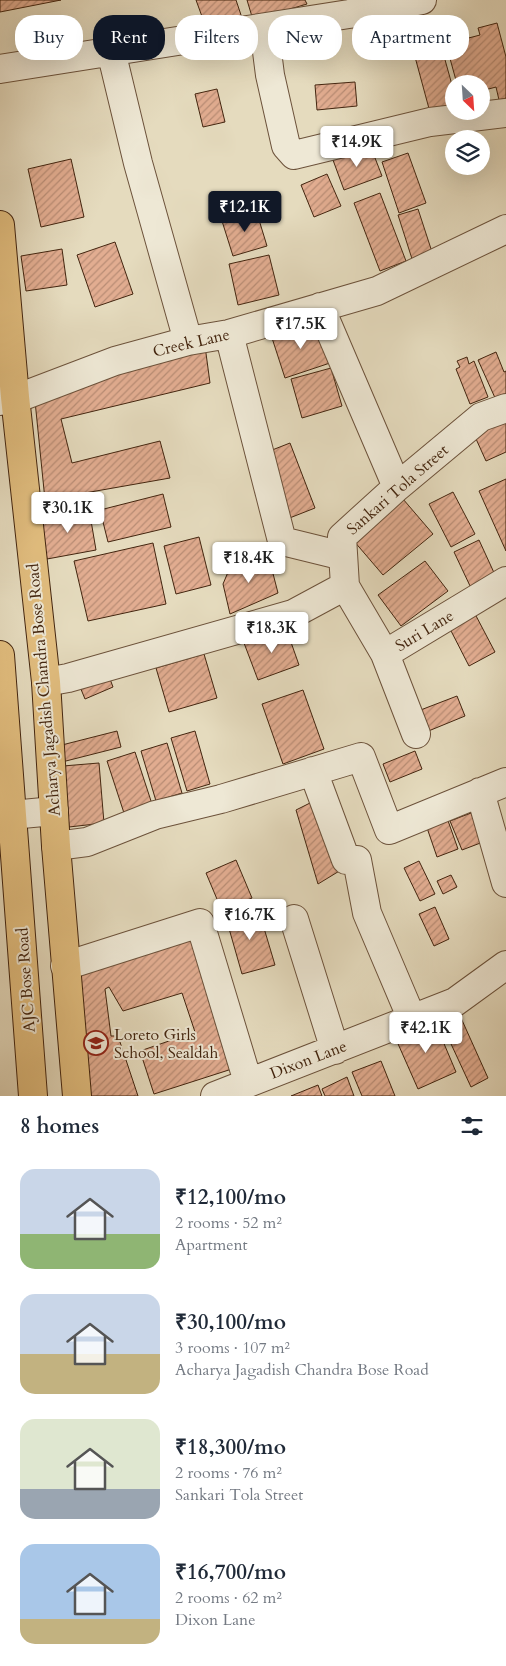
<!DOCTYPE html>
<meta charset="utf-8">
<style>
:root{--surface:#fff;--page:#f2f2f3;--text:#1f2937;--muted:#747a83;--accent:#111827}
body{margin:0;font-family:Cardo,serif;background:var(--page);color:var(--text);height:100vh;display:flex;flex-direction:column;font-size:19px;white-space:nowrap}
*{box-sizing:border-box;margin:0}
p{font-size:16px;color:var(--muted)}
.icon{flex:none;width:28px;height:28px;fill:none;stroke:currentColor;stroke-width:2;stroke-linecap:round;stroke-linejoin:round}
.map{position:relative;height:1096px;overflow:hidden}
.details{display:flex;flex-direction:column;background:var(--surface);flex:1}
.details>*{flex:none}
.hud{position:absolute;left:15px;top:15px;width:476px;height:45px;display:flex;gap:10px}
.needle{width:32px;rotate:155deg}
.fabs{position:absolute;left:445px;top:75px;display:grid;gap:10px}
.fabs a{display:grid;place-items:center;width:45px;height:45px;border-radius:50%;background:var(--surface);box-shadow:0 5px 20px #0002;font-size:25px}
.price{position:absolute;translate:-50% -42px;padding:0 11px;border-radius:5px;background:#fff;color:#222;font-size:16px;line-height:32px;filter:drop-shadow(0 1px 2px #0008)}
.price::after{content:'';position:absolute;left:50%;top:30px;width:15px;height:11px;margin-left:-8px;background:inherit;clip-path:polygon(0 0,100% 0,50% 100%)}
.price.current{background:var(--accent);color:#fff}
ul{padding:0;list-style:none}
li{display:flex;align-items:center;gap:15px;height:125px;padding:0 20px}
li span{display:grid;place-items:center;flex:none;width:140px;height:100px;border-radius:15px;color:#555}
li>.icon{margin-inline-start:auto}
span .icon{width:60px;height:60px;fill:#fffc;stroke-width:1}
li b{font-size:21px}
h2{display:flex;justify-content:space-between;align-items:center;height:60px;padding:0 20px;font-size:21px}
.pill{padding:0 18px;border-radius:20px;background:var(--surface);box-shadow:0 5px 20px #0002;font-size:18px;line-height:45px}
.pill.current{background:var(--accent);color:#fff}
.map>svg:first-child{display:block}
.building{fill:url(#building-hatch);stroke:#43250f}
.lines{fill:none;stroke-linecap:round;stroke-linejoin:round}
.minor-casing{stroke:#6c523b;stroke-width:30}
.major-casing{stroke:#43250f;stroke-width:30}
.minor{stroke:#eee8d5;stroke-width:28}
.major{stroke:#e2be7f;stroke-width:28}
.labels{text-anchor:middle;stroke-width:4;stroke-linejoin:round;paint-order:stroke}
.street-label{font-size:16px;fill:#43250f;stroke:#eee8d5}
.poi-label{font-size:16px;fill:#43250f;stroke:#eee8d5;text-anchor:start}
</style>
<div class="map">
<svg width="506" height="1096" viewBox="0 0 506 1096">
<defs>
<pattern id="building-hatch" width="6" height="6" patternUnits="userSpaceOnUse" patternTransform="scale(1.25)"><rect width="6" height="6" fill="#e2ad91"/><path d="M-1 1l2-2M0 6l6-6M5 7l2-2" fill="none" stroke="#b98d75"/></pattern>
</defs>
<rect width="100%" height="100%" fill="#e5dbbe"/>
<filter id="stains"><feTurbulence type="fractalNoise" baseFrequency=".004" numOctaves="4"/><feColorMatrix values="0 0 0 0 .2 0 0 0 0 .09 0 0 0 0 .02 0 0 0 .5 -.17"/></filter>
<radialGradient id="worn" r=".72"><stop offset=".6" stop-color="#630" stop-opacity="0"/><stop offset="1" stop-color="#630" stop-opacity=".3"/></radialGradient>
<path class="building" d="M 0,0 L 61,0 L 0,12 Z
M 196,0 L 236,0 L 243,21 L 208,33 Z
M 247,0 L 305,0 L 307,4 L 253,20 Z
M 497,23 L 506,57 L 506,98 L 499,100 L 496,87 L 481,91 L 481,84 L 457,84 L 446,44 L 480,35 L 478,28 Z
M 435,24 L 454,92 L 454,109 L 431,116 L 408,31 Z
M 355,82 L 357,106 L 317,110 L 315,85 Z
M 217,89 L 225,122 L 203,127 L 195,94 Z
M 370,145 L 382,176 L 344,190 L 333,160 Z
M 408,153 L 426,203 L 399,213 L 382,162 Z
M 71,159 L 84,217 L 41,227 L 28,169 Z
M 327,174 L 341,206 L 314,217 L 301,185 Z
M 380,193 L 406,261 L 380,271 L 354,203 Z
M 418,209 L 433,255 L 413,262 L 398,215 Z
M 256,210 L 267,246 L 233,256 L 222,221 Z
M 115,242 L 133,294 L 95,307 L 77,255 Z
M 62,249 L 67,285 L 26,291 L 21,256 Z
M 269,255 L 279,295 L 238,305 L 229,264 Z
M 317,323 L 330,363 L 285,378 L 272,338 Z
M 205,346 L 210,383 L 61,419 L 72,463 L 160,441 L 170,478 L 45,500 L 35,401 Z
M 496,352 L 504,372 L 506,371 L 506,396 L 496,400 L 478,360 Z
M 467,357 L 469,364 L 474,361 L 488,397 L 470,404 L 456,369 L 460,367 L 457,361 Z
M 331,368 L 342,406 L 302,418 L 291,379 Z
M 506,415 L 506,452 L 486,461 L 472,430 Z
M 290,443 L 315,508 L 287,519 L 262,454 Z
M 506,479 L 506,551 L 479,491 Z
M 453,492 L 475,534 L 451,547 L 429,504 Z
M 163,494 L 171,527 L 108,542 L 100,510 Z
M 403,499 L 433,534 L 383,575 L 353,540 Z
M 89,509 L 96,550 L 47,559 L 40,517 Z
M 199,537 L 211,585 L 176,594 L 164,546 Z
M 479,540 L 496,577 L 471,588 L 454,552 Z
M 153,543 L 166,604 L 88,621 L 74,561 Z
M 269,558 L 278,593 L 230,614 L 223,584 L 231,565 Z
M 425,561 L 448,591 L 401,626 L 378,595 Z
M 474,612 L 495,652 L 469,666 L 448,625 Z
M 286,628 L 299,665 L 258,680 L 244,643 Z
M 204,654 L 217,698 L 169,712 L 156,668 Z
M 107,671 L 113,687 L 85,699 L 78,682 Z
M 303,690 L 324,749 L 283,764 L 262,704 Z
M 457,696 L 465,716 L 426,732 L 418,711 Z
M 117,731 L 121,747 L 58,763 L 54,747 Z
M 195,731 L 210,784 L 187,791 L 171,738 Z
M 167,743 L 182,793 L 156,801 L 141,751 Z
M 415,751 L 422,769 L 390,782 L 383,764 Z
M 135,752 L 152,804 L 124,813 L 107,761 Z
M 99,763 L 104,823 L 69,827 L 63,766 Z
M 318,799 L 341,870 L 318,884 L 296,810 Z
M 471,813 L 483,842 L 462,850 L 450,821 Z
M 446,815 L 458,849 L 437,857 L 425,822 Z
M 236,860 L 252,898 L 222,911 L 206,873 Z
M 419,861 L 435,894 L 420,901 L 404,868 Z
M 451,875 L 457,887 L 443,894 L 437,881 Z
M 435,907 L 449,939 L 434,946 L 419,914 Z
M 258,908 L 275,965 L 242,974 L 226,918 Z
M 189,930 L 235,1068 L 154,1094 L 140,1051 L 195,1032 L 182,993 L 123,1011 L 109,987 L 105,989 L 111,1036 L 118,1036 L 138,1096 L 85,1096 L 74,969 Z
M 457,1009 L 488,1078 L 471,1087 L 439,1018 Z
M 434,1020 L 456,1072 L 418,1089 L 395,1037 Z
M 381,1061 L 395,1096 L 362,1096 L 352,1072 Z
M 347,1077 L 354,1096 L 325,1096 L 322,1089 Z
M 318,1085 L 322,1096 L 291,1096 Z"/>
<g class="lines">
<defs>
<path id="minor" d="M 264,28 L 270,75 L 286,146 L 294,155 L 430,122 L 506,113
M 111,51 L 138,163 L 188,341
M 0,69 L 349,14 L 422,0
M 320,307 L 397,487
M 229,334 L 282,541 L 343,556
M 0,401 L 15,397 L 23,396 L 115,361 L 188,341 L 229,334 L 377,291 L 506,229
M 345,586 L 385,654 L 506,581
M 385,654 L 416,734
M 46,682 L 68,678 L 293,614 L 345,586 L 342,537 L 397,487 L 481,417 L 506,408
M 313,771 L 346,860 L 357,860 L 367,913 L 412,1019
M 480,792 L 506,883
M 0,816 L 54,811
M 56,846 L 87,842 L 155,815 L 221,799 L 361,757 L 389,830 L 506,782
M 294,919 L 335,1050
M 65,966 L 200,923 L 248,1082
M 215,1096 L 455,1002 L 506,965"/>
<path id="major" d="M 0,225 L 15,397 L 46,682 L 56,846 L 77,1096
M 0,655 L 33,1096"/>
</defs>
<use href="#minor" class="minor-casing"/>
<use href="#major" class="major-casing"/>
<use href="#minor" class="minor"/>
<use href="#major" class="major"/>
</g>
<defs>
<symbol id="school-ring" viewBox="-11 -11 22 22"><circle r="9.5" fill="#eee8d5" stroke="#8f2418" stroke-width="1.5"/><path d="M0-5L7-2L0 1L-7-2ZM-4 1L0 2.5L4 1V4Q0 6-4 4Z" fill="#8f2418"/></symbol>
</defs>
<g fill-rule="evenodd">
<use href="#school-ring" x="82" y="1029" width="28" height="28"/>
</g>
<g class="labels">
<g class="street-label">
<text transform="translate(191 342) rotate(-13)" y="6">Creek Lane</text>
<text transform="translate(397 489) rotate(-41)" y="6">Sankari Tola Street</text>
<text transform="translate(424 630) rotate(-31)" y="6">Suri Lane</text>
<text transform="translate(43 690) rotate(-95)" y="6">Acharya Jagadish Chandra Bose Road</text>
<text transform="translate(25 980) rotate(-94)" y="6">AJC Bose Road</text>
<text transform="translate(308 1059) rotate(-21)" y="6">Dixon Lane</text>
</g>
<g class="poi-label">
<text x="114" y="1040">Loreto Girls<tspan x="114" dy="18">School, Sealdah</tspan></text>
</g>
</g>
<rect width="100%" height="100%" filter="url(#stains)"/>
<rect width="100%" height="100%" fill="url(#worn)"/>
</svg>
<div class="fabs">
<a><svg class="needle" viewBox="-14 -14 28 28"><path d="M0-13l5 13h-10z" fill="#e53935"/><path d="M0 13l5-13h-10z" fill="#747a83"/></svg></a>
<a><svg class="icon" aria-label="layers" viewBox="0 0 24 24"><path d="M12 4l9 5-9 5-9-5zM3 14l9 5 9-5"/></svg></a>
</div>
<b class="price" style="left:357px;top:168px">₹14.9K</b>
<b class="price current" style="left:245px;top:233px">₹12.1K</b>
<b class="price" style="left:301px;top:350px">₹17.5K</b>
<b class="price" style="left:68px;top:534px">₹30.1K</b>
<b class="price" style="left:249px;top:584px">₹18.4K</b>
<b class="price" style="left:272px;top:654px">₹18.3K</b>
<b class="price" style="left:250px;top:941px">₹16.7K</b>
<b class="price" style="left:426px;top:1054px">₹42.1K</b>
<div class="hud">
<a class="pill">Buy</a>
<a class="pill current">Rent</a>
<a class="pill">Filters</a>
<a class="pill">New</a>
<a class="pill">Apartment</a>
</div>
</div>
<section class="details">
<h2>8 homes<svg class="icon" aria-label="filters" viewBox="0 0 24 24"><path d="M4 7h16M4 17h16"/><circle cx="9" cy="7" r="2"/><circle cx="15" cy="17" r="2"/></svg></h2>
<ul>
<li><span style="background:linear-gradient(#c9d6e8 65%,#8fb573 0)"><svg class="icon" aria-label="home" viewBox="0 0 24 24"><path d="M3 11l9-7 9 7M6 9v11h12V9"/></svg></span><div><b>₹12,100/mo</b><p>2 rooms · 52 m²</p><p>Apartment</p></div></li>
<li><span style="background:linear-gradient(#c9d6e8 60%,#c2b280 0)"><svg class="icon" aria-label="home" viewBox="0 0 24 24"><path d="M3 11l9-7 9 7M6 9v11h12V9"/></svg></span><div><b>₹30,100/mo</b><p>3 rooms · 107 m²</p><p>Acharya Jagadish Chandra Bose Road</p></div></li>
<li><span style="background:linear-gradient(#dfe7d0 70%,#9aa5b1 0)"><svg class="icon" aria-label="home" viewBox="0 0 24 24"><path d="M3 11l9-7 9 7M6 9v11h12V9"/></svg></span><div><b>₹18,300/mo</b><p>2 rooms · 76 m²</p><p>Sankari Tola Street</p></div></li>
<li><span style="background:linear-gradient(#a9c7e8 75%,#c2b280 0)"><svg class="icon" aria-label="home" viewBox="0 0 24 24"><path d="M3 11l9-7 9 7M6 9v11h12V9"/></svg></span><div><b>₹16,700/mo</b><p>2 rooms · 62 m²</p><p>Dixon Lane</p></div></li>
</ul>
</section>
